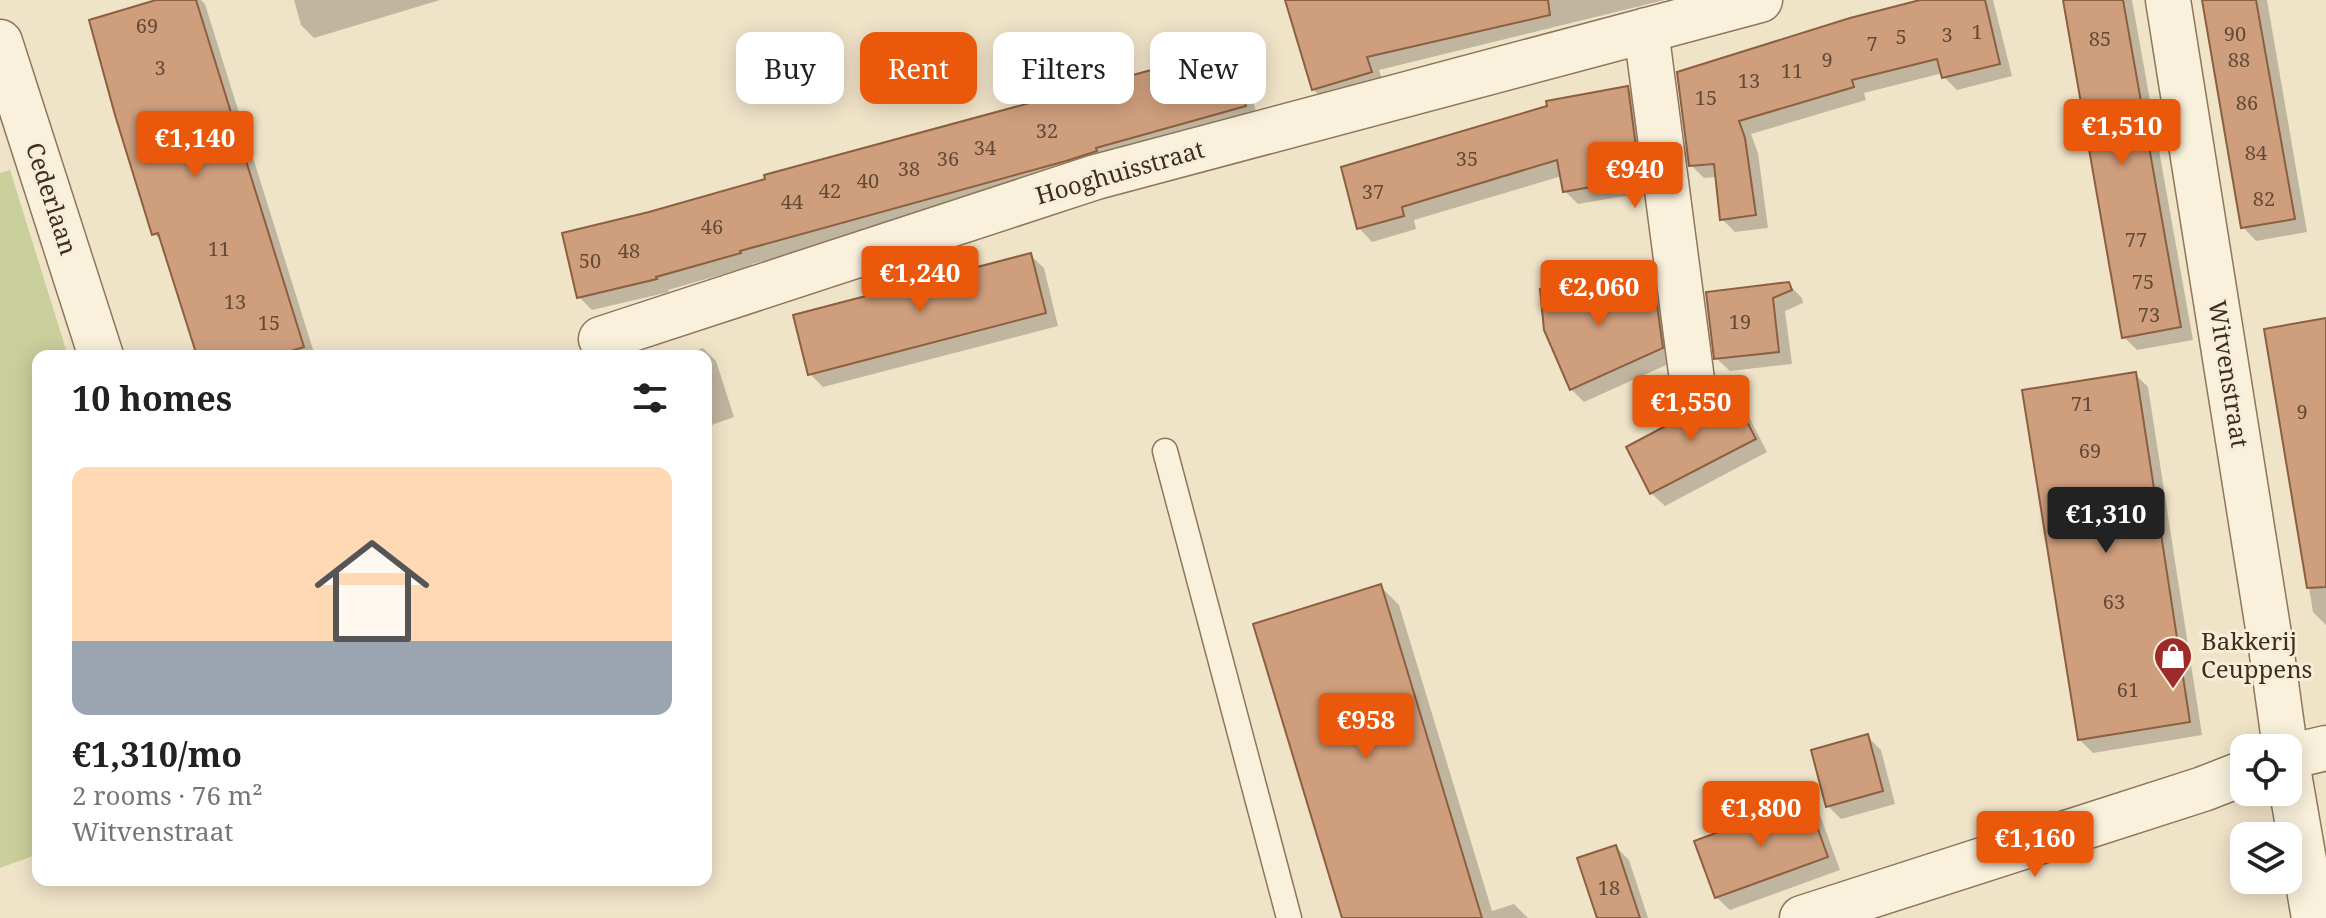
<!DOCTYPE html>
<meta charset="utf-8">
<style>
:root{--surface:#fff;--page:#f2f2f2;--text:#222;--muted:#767676;--line:#e0e0e0;--accent:#ea580c}
body{margin:0;font-family:"Noto Serif",serif;background:var(--page);color:var(--text);height:100vh;display:flex;flex-direction:column;font-size:30px;white-space:nowrap}
*{box-sizing:border-box;margin:0}
p{font-size:26px;color:var(--muted)}
.icon{flex:none;width:44px;height:44px;fill:none;stroke:currentColor;stroke-width:2;stroke-linecap:round;stroke-linejoin:round}
.map{position:relative;flex:1;overflow:hidden}
.panel{position:absolute;left:32px;top:350px;width:680px;height:536px;display:flex;flex-direction:column;background:var(--surface);border-radius:16px;box-shadow:0 4px 20px #0003}
.panel>*{flex:none}
.banner{position:absolute;left:736px;top:32px;width:760px;height:72px;display:flex;gap:16px}
.buttons{position:absolute;left:2230px;top:734px;display:grid;gap:16px}
.buttons a{display:grid;place-items:center;width:72px;height:72px;border-radius:16px;background:var(--surface);box-shadow:0 4px 20px #0003;font-size:40px}
.price{position:absolute;translate:-50% -68px;padding:0 18px;border-radius:8px;background:var(--accent);color:#fff;font-size:26px;line-height:52px;filter:drop-shadow(0 2px 4px #0008)}
.price::after{content:'';position:absolute;left:50%;top:48px;width:24px;height:18px;margin-left:-12px;background:inherit;clip-path:polygon(0 0,100% 0,50% 100%)}
.price.active{background:#222;color:#fff}
ul{padding:0;list-style:none}
li{display:grid;align-content:center;gap:16px;height:424px;padding:0 40px}
li+li{border-top:2px solid var(--line)}
li span{display:grid;place-items:center;height:248px;border-radius:16px;color:#555}
li>.icon{margin-inline-start:auto}
span .icon{width:144px;height:144px;fill:#fffc;stroke-width:1}
li b{font-size:34px}
h2{display:flex;justify-content:space-between;align-items:center;height:96px;padding:0 40px;font-size:34px}
.tag{padding:0 28px;border-radius:16px;background:var(--surface);box-shadow:0 4px 20px #0003;font-size:28px;line-height:72px}
.tag.active{background:var(--accent);color:#fff}
.map>svg:first-child{display:block}
.green{fill:#c9cf9b}
.shadow{fill:#0003}
.building{fill:#cf9f7d;stroke:#8d5f41;stroke-width:2}
.lines{fill:none;stroke-linecap:round;stroke-linejoin:round}
.service-casing{stroke:#8d765c;stroke-width:27}
.minor-casing{stroke:#8d765c;stroke-width:47}
.tertiary-casing{stroke:#8d765c;stroke-width:47}
.service{stroke:#faf1dc;stroke-width:24}
.minor{stroke:#faf1dc;stroke-width:44}
.tertiary{stroke:#faf1dc;stroke-width:44}
.labels{text-anchor:middle;stroke-width:6;stroke-linejoin:round;paint-order:stroke}
.number-label{font-size:20px;fill:#624a37}
.street-label{font-size:24px;fill:#3d2e20;stroke:#f7eed8}
.poi-label{font-size:24px;fill:#3d2e20;stroke:#f7eed8;text-anchor:start}
</style>
<div class="map">
<svg width="2326" height="918" viewBox="0 0 2326 918">
<rect width="100%" height="100%" fill="#f0e4c8"/>
<path class="green" d="M 10,170 L 68,356 L 38,356 L 38,854 L 0,868 L 0,173 Z"/>
<path class="shadow" d="M 163,0 L 201,0 L 205,4 L 315,356 L 199,356 L 164,243 L 154,234 Z
M 294,0 L 440,0 L 314,38 L 301,25 Z
M 1306,0 L 1665,0 L 1379,70 L 1384,85 L 1326,102 L 1313,89 Z
M 1926,0 L 1993,0 L 2012,76 L 1957,90 L 1944,77 L 1943,73 L 1864,93 L 1866,100 L 1751,134 L 1758,153 L 1768,228 L 1735,232 L 1722,219 L 1717,177 L 1704,178 L 1691,165 L 1679,73 Z
M 2065,0 L 2132,0 L 2193,340 L 2137,350 L 2124,337 Z
M 2204,0 L 2267,0 L 2307,232 L 2256,241 L 2243,227 Z
M 1227,40 L 1240,53 L 1258,119 L 1080,173 L 752,264 L 752,266 L 668,290 L 669,292 L 592,310 L 579,297 L 650,214 L 1168,67 Z
M 1627,88 L 1641,101 L 1651,182 L 1640,183 L 1642,193 L 1578,204 L 1565,191 L 1562,176 L 1414,220 L 1416,229 L 1372,242 L 1359,228 L 1343,168 Z
M 1030,255 L 1044,268 L 1058,326 L 823,387 L 810,374 Z
M 1636,281 L 1650,294 L 1650,301 L 1655,300 L 1668,313 L 1675,361 L 1584,402 L 1571,389 Z
M 1789,285 L 1802,298 L 1803,303 L 1785,311 L 1792,364 L 1730,371 L 1716,358 L 1708,294 Z
M 2326,320 L 2326,625 L 2313,612 L 2267,331 Z
M 703,348 L 716,361 L 734,417 L 706,427 L 706,356 L 680,356 Z
M 2135,374 L 2148,387 L 2202,735 L 2093,753 L 2079,739 Z
M 1731,394 L 1744,407 L 1767,452 L 1665,506 L 1651,493 Z
M 1381,587 L 1399,605 L 1492,911 L 1514,904 L 1528,918 L 1345,918 Z
M 1868,737 L 1881,750 L 1895,804 L 1841,819 L 1828,806 Z
M 1807,802 L 1820,815 L 1840,870 L 1730,910 L 1716,897 Z
M 1616,847 L 1629,860 L 1648,918 L 1600,918 Z"/>
<path class="building" d="M 156,0 L 196,0 L 304,347 L 275,356 L 197,356 L 158,233 L 152,235 L 115,115 L 89,20 Z
M 1285,0 L 1548,0 L 1550,15 L 1367,57 L 1372,72 L 1312,90 Z
M 1920,0 L 1985,0 L 2000,64 L 1942,78 L 1937,59 L 1852,80 L 1854,87 L 1739,121 L 1745,138 L 1756,215 L 1720,220 L 1714,164 L 1689,166 L 1677,72 L 1850,18 Z
M 2063,0 L 2123,0 L 2181,327 L 2122,338 Z
M 2202,0 L 2256,0 L 2295,219 L 2241,228 Z
M 1228,38 L 1246,106 L 1096,148 L 1097,151 L 1066,161 L 740,251 L 741,253 L 656,277 L 657,279 L 577,298 L 562,233 L 649,212 L 765,179 L 764,175 L 1166,66 L 1163,56 Z
M 1628,86 L 1639,170 L 1628,170 L 1630,180 L 1563,192 L 1557,160 L 1402,207 L 1404,216 L 1357,229 L 1341,167 L 1547,106 L 1546,101 Z
M 1031,253 L 1046,313 L 808,375 L 793,315 Z
M 1637,279 L 1639,300 L 1656,298 L 1663,348 L 1570,390 L 1544,330 L 1540,289 Z
M 1789,282 L 1792,290 L 1773,298 L 1779,352 L 1714,359 L 1706,292 Z
M 2326,318 L 2326,587 L 2307,588 L 2264,329 Z
M 2136,372 L 2190,722 L 2078,740 L 2022,390 Z
M 1731,391 L 1756,439 L 1650,494 L 1626,447 Z
M 1381,584 L 1482,918 L 1342,918 L 1253,624 Z
M 1868,734 L 1883,791 L 1826,807 L 1811,750 Z
M 1807,799 L 1828,857 L 1715,898 L 1694,841 Z
M 1616,845 L 1640,918 L 1597,918 L 1577,858 Z"/>
<g class="lines">
<defs>
<path id="service" d="M 1165,451 L 1289,918"/>
<path id="minor" d="M 2168,0 L 2271,647 L 2285,748
M 1646,30 L 1692,380
M 0,42 L 101,356
M 601,339 L 1096,177 L 1760,0
M 2288,768 L 2314,918"/>
<path id="tertiary" d="M 2288,757 L 2326,748
M 1802,918 L 2203,789 L 2244,773"/>
</defs>
<use href="#service" class="service-casing"/>
<use href="#minor" class="minor-casing"/>
<use href="#tertiary" class="tertiary-casing"/>
<use href="#service" class="service"/>
<use href="#minor" class="minor"/>
<use href="#tertiary" class="tertiary"/>
</g>
<defs>
<symbol id="shop-pin" viewBox="-11 -11 22 30"><path d="M0 17L-7.5 6A9.5 9.5 0 1 1 7.5 6Z" fill="#9e2a2b" stroke="#f7eed8"/><path d="M-5-2.5h2.3a2.7 3.5 0 0 1 5.4 0H5L5.5 6h-11ZM-1.5-2.5h3a1.5 2.3 0 0 0-3 0Z" fill="#fff"/></symbol>
</defs>
<g fill-rule="evenodd">
<use href="#shop-pin" x="2151" y="634" width="44" height="60"/>
</g>
<g class="labels">
<g class="number-label">
<text x="147" y="33">69</text>
<text x="1977" y="39">1</text>
<text x="2235" y="41">90</text>
<text x="1947" y="42">3</text>
<text x="1901" y="44">5</text>
<text x="2100" y="46">85</text>
<text x="1872" y="51">7</text>
<text x="1827" y="67">9</text>
<text x="2239" y="67">88</text>
<text x="160" y="75">3</text>
<text x="1792" y="78">11</text>
<text x="1749" y="88">13</text>
<text x="1706" y="105">15</text>
<text x="2247" y="110">86</text>
<text x="1047" y="138">32</text>
<text x="985" y="155">34</text>
<text x="2256" y="160">84</text>
<text x="948" y="166">36</text>
<text x="1467" y="166">35</text>
<text x="909" y="176">38</text>
<text x="868" y="188">40</text>
<text x="830" y="198">42</text>
<text x="1373" y="199">37</text>
<text x="2264" y="206">82</text>
<text x="792" y="209">44</text>
<text x="712" y="234">46</text>
<text x="2136" y="247">77</text>
<text x="219" y="256">11</text>
<text x="629" y="258">48</text>
<text x="590" y="268">50</text>
<text x="2143" y="289">75</text>
<text x="235" y="309">13</text>
<text x="2149" y="322">73</text>
<text x="1740" y="329">19</text>
<text x="269" y="330">15</text>
<text x="2082" y="411">71</text>
<text x="2302" y="419">9</text>
<text x="2090" y="458">69</text>
<text x="2114" y="609">63</text>
<text x="2128" y="697">61</text>
<text x="1609" y="895">18</text>
</g>
<g class="street-label">
<text transform="translate(1120 173) rotate(-16)" y="8">Hooghuisstraat</text>
<text transform="translate(51 199) rotate(72)" y="8">Cederlaan</text>
<text transform="translate(2228 374) rotate(81)" y="8">Witvenstraat</text>
</g>
<g class="poi-label">
<text x="2201" y="650">Bakkerij<tspan x="2201" dy="28">Ceuppens</tspan></text>
</g>
</g>
</svg>
<div class="buttons">
<a><svg class="icon" aria-label="locate" viewBox="0 0 24 24"><circle cx="12" cy="12" r="6"/><path d="M12 2v4M12 18v4M2 12h4M18 12h4"/></svg></a>
<a><svg class="icon" aria-label="layers" viewBox="0 0 24 24"><path d="M12 4l9 5-9 5-9-5zM3 14l9 5 9-5"/></svg></a>
</div>
<b class="price" style="left:2122px;top:167px">€1,510</b>
<b class="price" style="left:195px;top:179px">€1,140</b>
<b class="price" style="left:1635px;top:210px">€940</b>
<b class="price" style="left:920px;top:314px">€1,240</b>
<b class="price" style="left:1599px;top:328px">€2,060</b>
<b class="price" style="left:1691px;top:443px">€1,550</b>
<b class="price active" style="left:2106px;top:555px">€1,310</b>
<b class="price" style="left:1366px;top:761px">€958</b>
<b class="price" style="left:1761px;top:849px">€1,800</b>
<b class="price" style="left:2035px;top:879px">€1,160</b>
<div class="banner">
<a class="tag">Buy</a>
<a class="tag active">Rent</a>
<a class="tag">Filters</a>
<a class="tag">New</a>
</div>
<section class="panel">
<h2>10 homes<svg class="icon" aria-label="filters" viewBox="0 0 24 24"><path d="M4 7h16M4 17h16"/><circle cx="9" cy="7" r="2"/><circle cx="15" cy="17" r="2"/></svg></h2>
<ul>
<li><span style="background:linear-gradient(#ffd9b3 70%,#9aa5b1 0)"><svg class="icon" aria-label="home" viewBox="0 0 24 24"><path d="M3 11l9-7 9 7M6 9v11h12V9"/></svg></span><div><b>€1,310/mo</b><p>2 rooms · 76 m²</p><p>Witvenstraat</p></div></li>
</ul>
</section>
</div>
